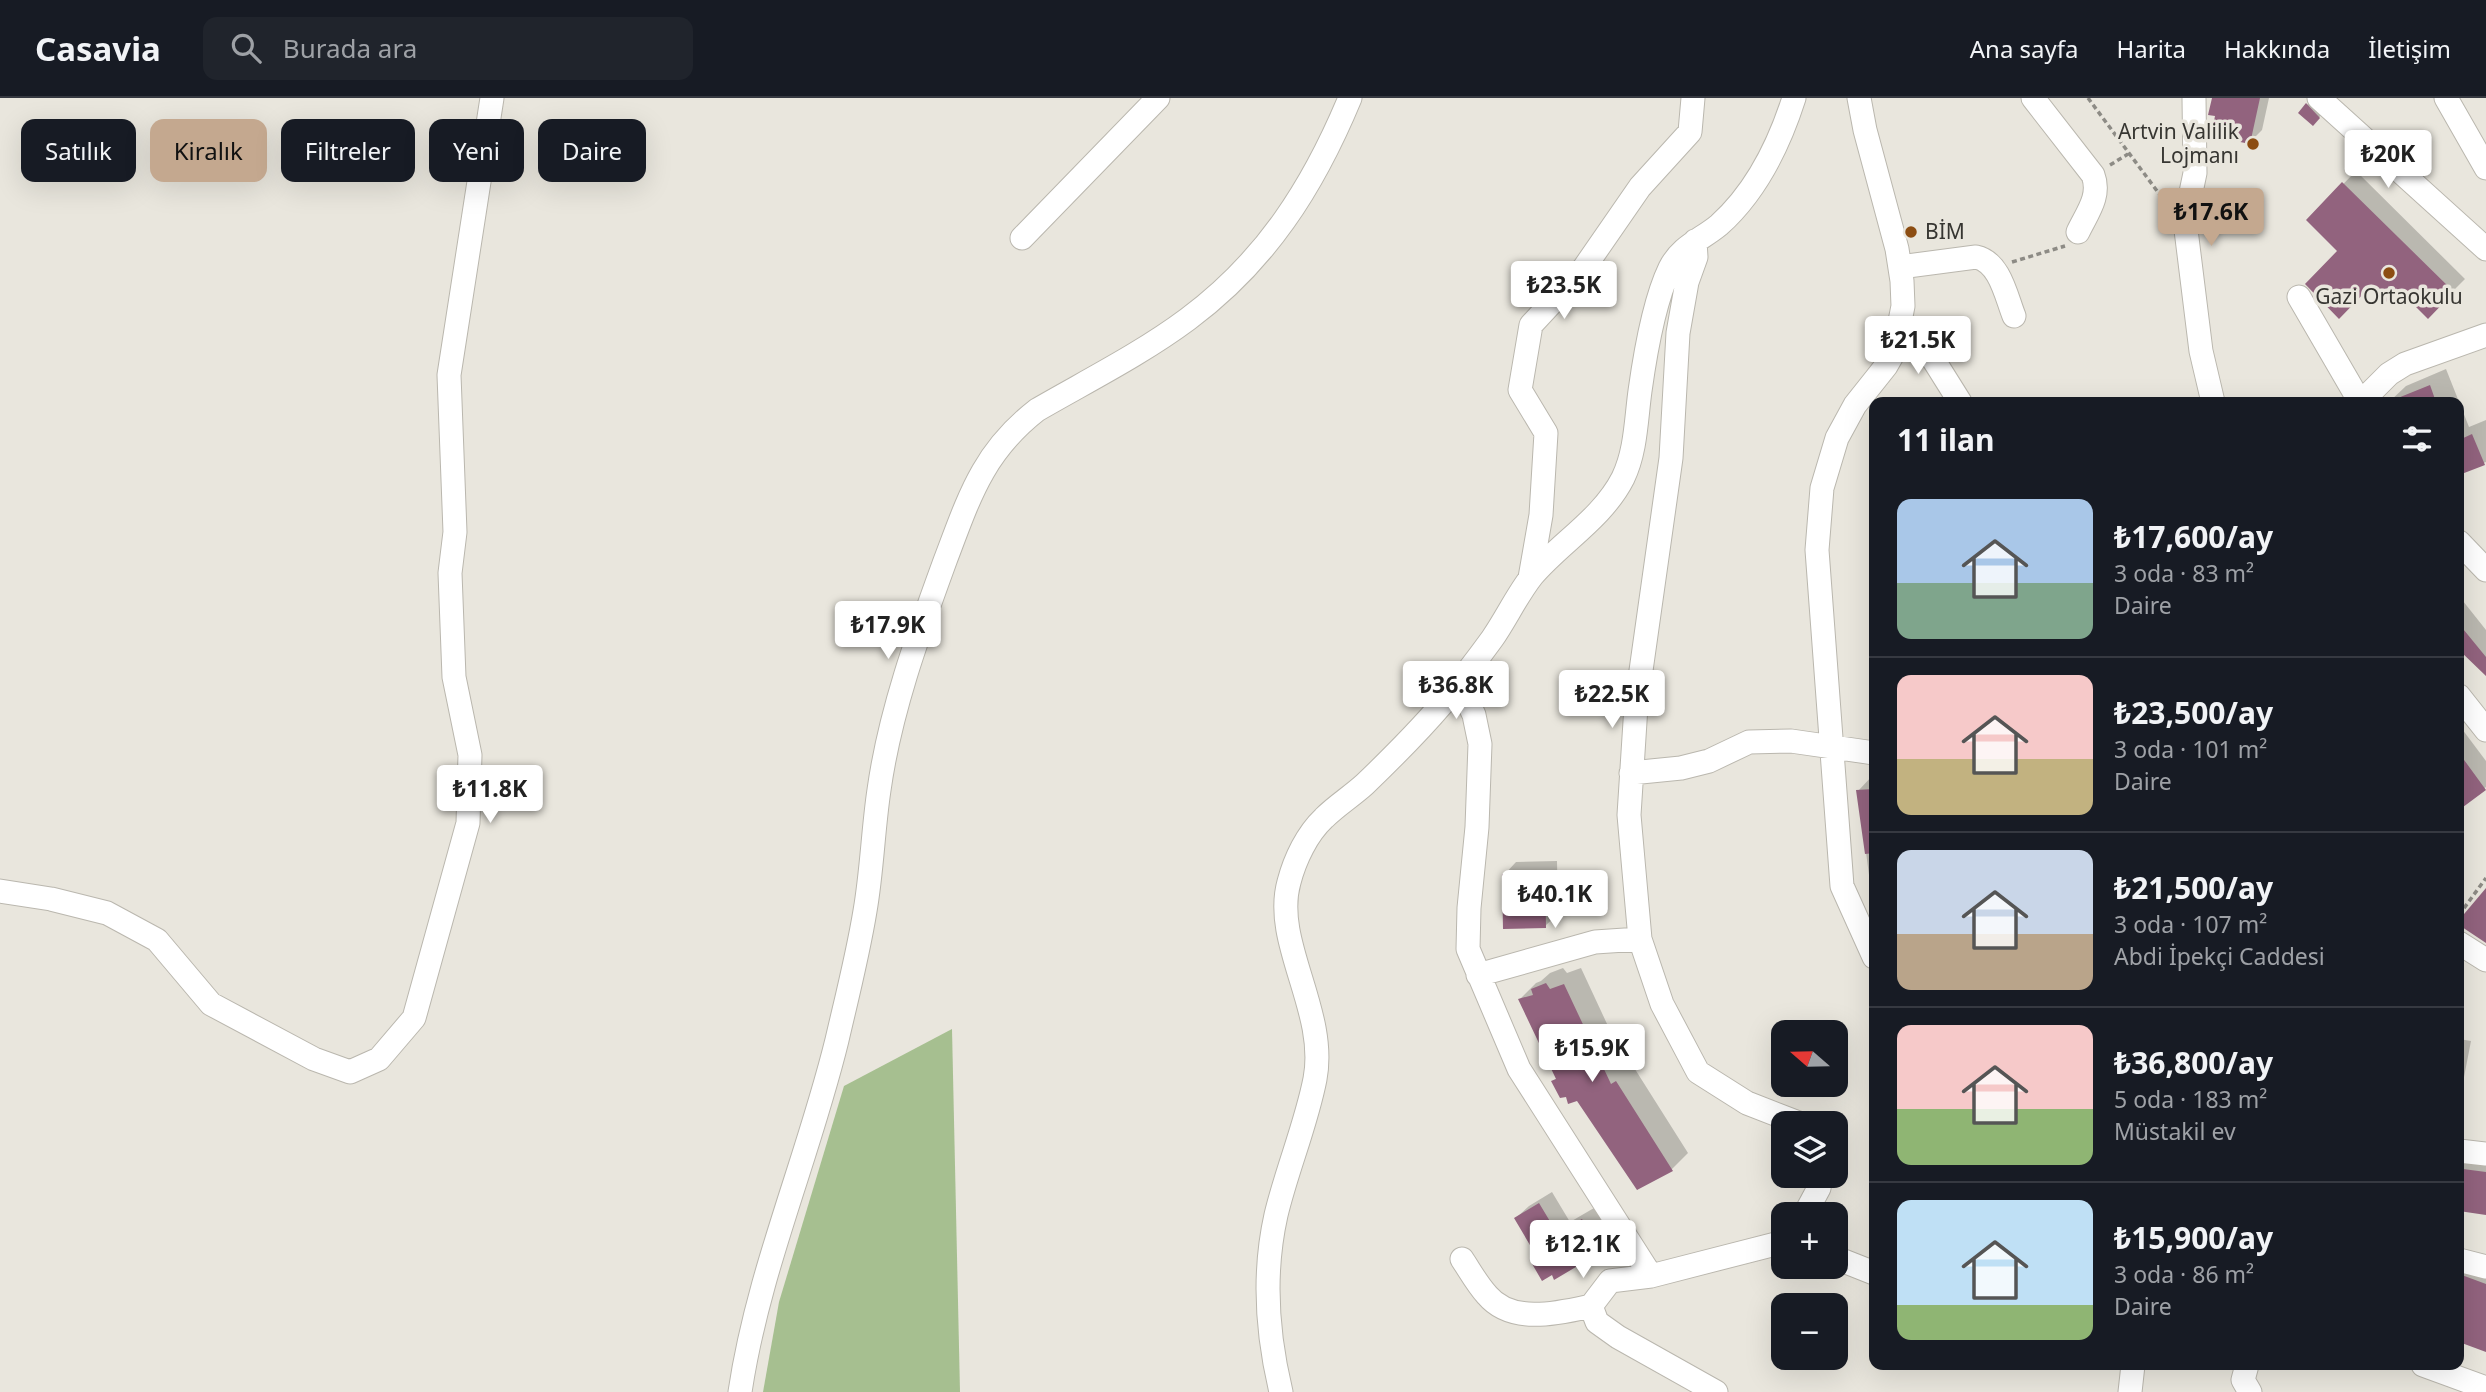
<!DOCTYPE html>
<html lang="tr">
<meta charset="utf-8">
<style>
:root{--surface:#171b24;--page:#20242c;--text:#f1f3f6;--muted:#9ea1a6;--line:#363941;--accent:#c4a88f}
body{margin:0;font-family:"Noto Sans",sans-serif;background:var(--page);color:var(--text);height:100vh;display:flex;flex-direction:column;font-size:26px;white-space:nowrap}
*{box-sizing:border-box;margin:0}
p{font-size:23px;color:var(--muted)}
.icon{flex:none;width:38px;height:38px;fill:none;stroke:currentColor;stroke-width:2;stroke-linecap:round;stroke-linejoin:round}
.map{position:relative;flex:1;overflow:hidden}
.drawer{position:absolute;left:1869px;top:299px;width:595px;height:973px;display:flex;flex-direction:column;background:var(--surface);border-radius:14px;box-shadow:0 7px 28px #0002}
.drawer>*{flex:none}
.banner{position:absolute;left:21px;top:21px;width:665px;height:63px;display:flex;gap:14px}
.needle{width:46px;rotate:290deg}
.controls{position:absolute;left:1771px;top:922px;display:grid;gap:14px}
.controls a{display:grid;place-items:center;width:77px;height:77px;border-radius:14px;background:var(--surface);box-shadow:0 7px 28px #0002;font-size:35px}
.price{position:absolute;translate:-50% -60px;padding:0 16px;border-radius:7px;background:#fff;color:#222;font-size:23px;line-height:46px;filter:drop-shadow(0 2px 4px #0008)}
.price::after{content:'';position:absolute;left:50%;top:42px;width:21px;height:16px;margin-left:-10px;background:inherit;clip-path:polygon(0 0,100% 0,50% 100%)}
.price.selected{background:var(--accent);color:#111}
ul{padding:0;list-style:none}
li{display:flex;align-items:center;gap:21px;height:175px;padding:0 28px}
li+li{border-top:2px solid var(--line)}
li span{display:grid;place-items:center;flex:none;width:196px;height:140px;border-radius:14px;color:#555}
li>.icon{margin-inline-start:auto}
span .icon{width:84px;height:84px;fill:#fffc;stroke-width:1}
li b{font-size:30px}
h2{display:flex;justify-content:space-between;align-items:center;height:84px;padding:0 28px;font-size:30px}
.tag{padding:0 24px;border-radius:14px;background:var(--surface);box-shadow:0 7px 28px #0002;font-size:24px;line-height:63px}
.tag.selected{background:var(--accent);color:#111}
header{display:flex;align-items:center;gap:42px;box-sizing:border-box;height:98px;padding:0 35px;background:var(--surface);border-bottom:2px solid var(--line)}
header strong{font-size:33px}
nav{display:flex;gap:38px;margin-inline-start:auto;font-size:24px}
.search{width:490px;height:63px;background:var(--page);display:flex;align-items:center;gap:18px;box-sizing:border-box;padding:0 24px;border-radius:14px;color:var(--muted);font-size:26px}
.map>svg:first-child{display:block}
.forest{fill:#a6bf90}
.shadow{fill:#0003}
.building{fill:#92637e}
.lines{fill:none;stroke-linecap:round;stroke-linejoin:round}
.minor-casing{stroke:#bab7ae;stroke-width:25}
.path{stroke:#8d8b85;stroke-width:3.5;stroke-dasharray:5 3.5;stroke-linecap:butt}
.minor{stroke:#fff;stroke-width:23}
.poi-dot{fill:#8c4d12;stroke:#e9e6dd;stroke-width:2.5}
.labels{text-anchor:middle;stroke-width:7;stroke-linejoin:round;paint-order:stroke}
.poi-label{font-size:21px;fill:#373632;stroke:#e9e6dd;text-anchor:end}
</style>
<header>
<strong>Casavia</strong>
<div class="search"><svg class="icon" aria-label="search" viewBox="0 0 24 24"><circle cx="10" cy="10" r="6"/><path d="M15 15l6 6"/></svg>Burada ara</div>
<nav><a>Ana sayfa</a><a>Harita</a><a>Hakkında</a><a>İletişim</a></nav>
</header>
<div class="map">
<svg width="2486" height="1294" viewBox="0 0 2486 1294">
<rect width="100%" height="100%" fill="#e9e6dd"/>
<path class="forest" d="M 952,931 L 960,1294 L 763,1294 L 779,1204 L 844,988 Z"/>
<path class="shadow" d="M 2213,0 L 2269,0 L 2262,32 L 2249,45 L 2217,17 Z
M 2314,0 L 2327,11 L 2313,26 L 2300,14 Z
M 2356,73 L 2465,181 L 2428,218 L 2398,189 L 2370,186 L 2308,122 Z
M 2446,271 L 2469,329 L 2486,322 L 2486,364 L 2459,375 L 2459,304 L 2389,304 L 2406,288 Z
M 2459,498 L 2486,532 L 2486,575 L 2463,554 L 2459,557 Z
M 2459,627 L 2486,663 L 2486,689 L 2459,710 Z
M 1874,676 L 1874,777 L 1869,777 L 1858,693 Z
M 1557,763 L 1558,816 L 1545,828 L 1504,777 L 1516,764 Z
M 1563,870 L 1567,875 L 1581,870 L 1628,971 L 1633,968 L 1688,1055 L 1671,1072 L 1578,1001 L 1567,996 L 1553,983 L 1557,980 L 1520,901 L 1536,885 L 1541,883 L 1550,875 Z
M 2459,941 L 2471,943 L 2459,1005 Z
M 2459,1056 L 2486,1060 L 2486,1115 L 2459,1111 Z
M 1552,1094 L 1570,1124 L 1594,1110 L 1612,1140 L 1600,1152 L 1539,1158 L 1516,1120 L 1529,1108 Z
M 2459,1155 L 2486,1170 L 2486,1252 L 2459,1238 Z"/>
<path class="building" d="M 2212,0 L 2260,0 L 2250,46 L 2211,38 L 2215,18 L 2208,17 Z
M 2306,5 L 2320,20 L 2313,28 L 2298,15 Z
M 2342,84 L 2454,194 L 2428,221 L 2398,191 L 2386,204 L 2370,189 L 2339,221 L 2305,186 L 2337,153 L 2306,122 Z
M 2430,287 L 2436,304 L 2388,304 Z
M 2472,336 L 2485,367 L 2459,377 L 2459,342 Z
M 2459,526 L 2486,559 L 2486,578 L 2459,552 Z
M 2459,655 L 2486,692 L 2459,712 Z
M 1874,691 L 1874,755 L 1865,756 L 1856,692 Z
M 1545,775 L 1546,830 L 1503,831 L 1502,776 Z
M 2486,790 L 2486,845 L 2459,827 L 2459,822 Z
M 1546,885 L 1550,891 L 1564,886 L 1611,986 L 1616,983 L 1673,1073 L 1637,1092 L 1577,1003 L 1568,1006 L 1566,999 L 1560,1000 L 1551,983 L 1556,981 L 1518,901 L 1533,897 L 1531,891 Z
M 2463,1071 L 2486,1074 L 2486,1117 L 2459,1113 Z
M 1539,1105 L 1557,1135 L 1582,1121 L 1601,1154 L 1554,1182 L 1552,1177 L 1542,1183 L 1531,1164 L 1537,1159 L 1514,1120 Z
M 2459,1176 L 2486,1186 L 2486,1254 L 2459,1244 Z"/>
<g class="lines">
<defs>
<path id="minor" d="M 1859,0 L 1865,32 L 1897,151 L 1902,183 L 1903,208 L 1894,254 L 1886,268 L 1855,307 L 1837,340 L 1822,390 L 1817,452 L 1842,788 L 1874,859
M 2033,0 L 2093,77 C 2101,98 2087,115 2078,134
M 2194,0 L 2195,75 L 2186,118 L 2186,132 L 2201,253 L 2213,304
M 2319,0 L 2486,151
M 2446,0 L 2486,70
M 1022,140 L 1158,0
M 1695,143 L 1696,159 L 1687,184 L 1678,235 L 1671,360 L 1636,608 L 1629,717 L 1640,841 L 1662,906 L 1698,974 L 1747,1005 L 1801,1026
M 1900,169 L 1976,159 C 2000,164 2006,198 2014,218
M 2299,199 L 2360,304
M 1901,225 L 1918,237 L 1960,304
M 2361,304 L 2389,276 L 2405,266 L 2486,237
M 2459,444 L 2486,472
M 1530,480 L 1541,417 L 1546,335 L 1520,292 L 1531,227 L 1584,170 L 1640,89 L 1690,34 L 1693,0
M 1459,584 L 1474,617 L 1480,646 L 1477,729 L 1469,810 L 1468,851 L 1519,971 L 1651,1178
M 2459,598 L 2486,632
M 1631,675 L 1681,670 L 1709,663 L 1749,644 L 1791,643 L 1874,655
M 0,793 L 51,801 L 107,815 L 157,842 L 211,906 L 314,961 L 350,974 L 379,961 L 414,920 L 468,725 L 470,657 L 454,579 L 450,475 L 455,434 L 449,277 L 492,0
M 2459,845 L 2486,862
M 1478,877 L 1595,844 L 1640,841
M 2459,1053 L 2486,1056
M 1805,1116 L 1819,1090 L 1821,1078
M 1836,1160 L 1874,1175
M 1462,1161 C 1470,1173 1477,1186 1487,1197 C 1512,1227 1559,1215 1591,1208
M 2459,1162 L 2486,1169
M 2247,1267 L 2243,1282 L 2250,1294
M 2423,1267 L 2486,1290
M 740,1294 C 758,1173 808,1061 837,942 C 847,899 858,856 865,813 C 872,773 873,732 879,692 C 890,613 918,537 945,463 C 969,400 982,355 1037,312 C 1087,283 1141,256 1188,221 C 1266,163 1313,89 1350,0
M 1281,1294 C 1267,1236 1263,1175 1276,1117 C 1287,1071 1306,1027 1315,981 C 1328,913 1272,844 1289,784 C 1295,761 1307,736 1324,720 C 1337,707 1352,698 1365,686 C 1391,661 1418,634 1442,606 C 1459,585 1476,563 1492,541 C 1506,521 1517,497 1532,478 C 1561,444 1602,421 1623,380 C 1636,353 1636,322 1640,293 C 1645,257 1654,203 1670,170 C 1681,148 1701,142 1719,127 C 1757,93 1779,47 1794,0
M 1716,1294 L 1618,1239 L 1597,1224 L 1591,1208 L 1610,1183 L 1651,1178 L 1783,1144
M 2130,1294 L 2133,1267"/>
</defs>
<use href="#minor" class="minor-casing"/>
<path class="path" d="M 2088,0 L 2169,109
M 2110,67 L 2128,56
M 2012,164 L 2065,148
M 2459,817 L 2486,780"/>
<use href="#minor" class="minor"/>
</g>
<g class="poi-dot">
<circle cx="2253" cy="46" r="7"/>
<circle cx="1911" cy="134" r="7"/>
<circle cx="2389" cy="175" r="7"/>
</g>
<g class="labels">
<g class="poi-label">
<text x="2239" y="41">Artvin Valilik<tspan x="2239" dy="24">Lojmanı</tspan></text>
<text x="1925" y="141" text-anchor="start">BİM</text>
<text x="2389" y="206" text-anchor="middle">Gazi Ortaokulu</text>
</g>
</g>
</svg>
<div class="controls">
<a><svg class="needle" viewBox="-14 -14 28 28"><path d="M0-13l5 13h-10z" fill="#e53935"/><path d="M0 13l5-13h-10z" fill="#9ea1a6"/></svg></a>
<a><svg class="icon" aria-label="layers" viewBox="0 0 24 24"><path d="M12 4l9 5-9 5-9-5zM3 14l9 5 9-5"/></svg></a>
<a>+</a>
<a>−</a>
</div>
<b class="price" style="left:2388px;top:92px">₺20K</b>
<b class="price selected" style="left:2211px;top:150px">₺17.6K</b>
<b class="price" style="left:1564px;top:223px">₺23.5K</b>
<b class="price" style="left:1918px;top:278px">₺21.5K</b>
<b class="price" style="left:888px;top:563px">₺17.9K</b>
<b class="price" style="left:1456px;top:623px">₺36.8K</b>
<b class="price" style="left:1612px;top:632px">₺22.5K</b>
<b class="price" style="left:490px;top:727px">₺11.8K</b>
<b class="price" style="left:1555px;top:832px">₺40.1K</b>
<b class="price" style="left:1592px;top:986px">₺15.9K</b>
<b class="price" style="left:1583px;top:1182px">₺12.1K</b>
<div class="banner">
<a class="tag">Satılık</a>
<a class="tag selected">Kiralık</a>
<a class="tag">Filtreler</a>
<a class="tag">Yeni</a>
<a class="tag">Daire</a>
</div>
<section class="drawer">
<h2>11 ilan<svg class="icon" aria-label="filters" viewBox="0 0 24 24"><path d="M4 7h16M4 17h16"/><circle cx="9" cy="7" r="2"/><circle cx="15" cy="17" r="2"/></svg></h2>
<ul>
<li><span style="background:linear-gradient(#a9c7e8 60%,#7fa58c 0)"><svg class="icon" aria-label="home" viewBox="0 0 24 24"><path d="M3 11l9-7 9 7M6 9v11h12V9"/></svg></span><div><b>₺17,600/ay</b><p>3 oda · 83 m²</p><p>Daire</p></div></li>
<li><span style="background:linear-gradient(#f6c9c9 60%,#c2b280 0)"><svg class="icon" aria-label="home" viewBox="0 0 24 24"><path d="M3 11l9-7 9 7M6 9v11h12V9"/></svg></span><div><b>₺23,500/ay</b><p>3 oda · 101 m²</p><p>Daire</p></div></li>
<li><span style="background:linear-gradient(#c9d6e8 60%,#b9a48a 0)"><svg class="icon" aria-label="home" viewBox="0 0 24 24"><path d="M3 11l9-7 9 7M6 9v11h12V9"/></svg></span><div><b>₺21,500/ay</b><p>3 oda · 107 m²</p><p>Abdi İpekçi Caddesi</p></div></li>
<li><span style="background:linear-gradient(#f6c9c9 60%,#8fb573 0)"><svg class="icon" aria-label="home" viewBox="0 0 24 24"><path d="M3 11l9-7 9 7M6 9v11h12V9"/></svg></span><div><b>₺36,800/ay</b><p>5 oda · 183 m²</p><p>Müstakil ev</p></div></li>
<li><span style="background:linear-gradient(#bfe0f5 75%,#8fb573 0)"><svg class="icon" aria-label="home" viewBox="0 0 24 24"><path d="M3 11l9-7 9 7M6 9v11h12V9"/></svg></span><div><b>₺15,900/ay</b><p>3 oda · 86 m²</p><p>Daire</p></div></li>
</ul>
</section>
</div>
